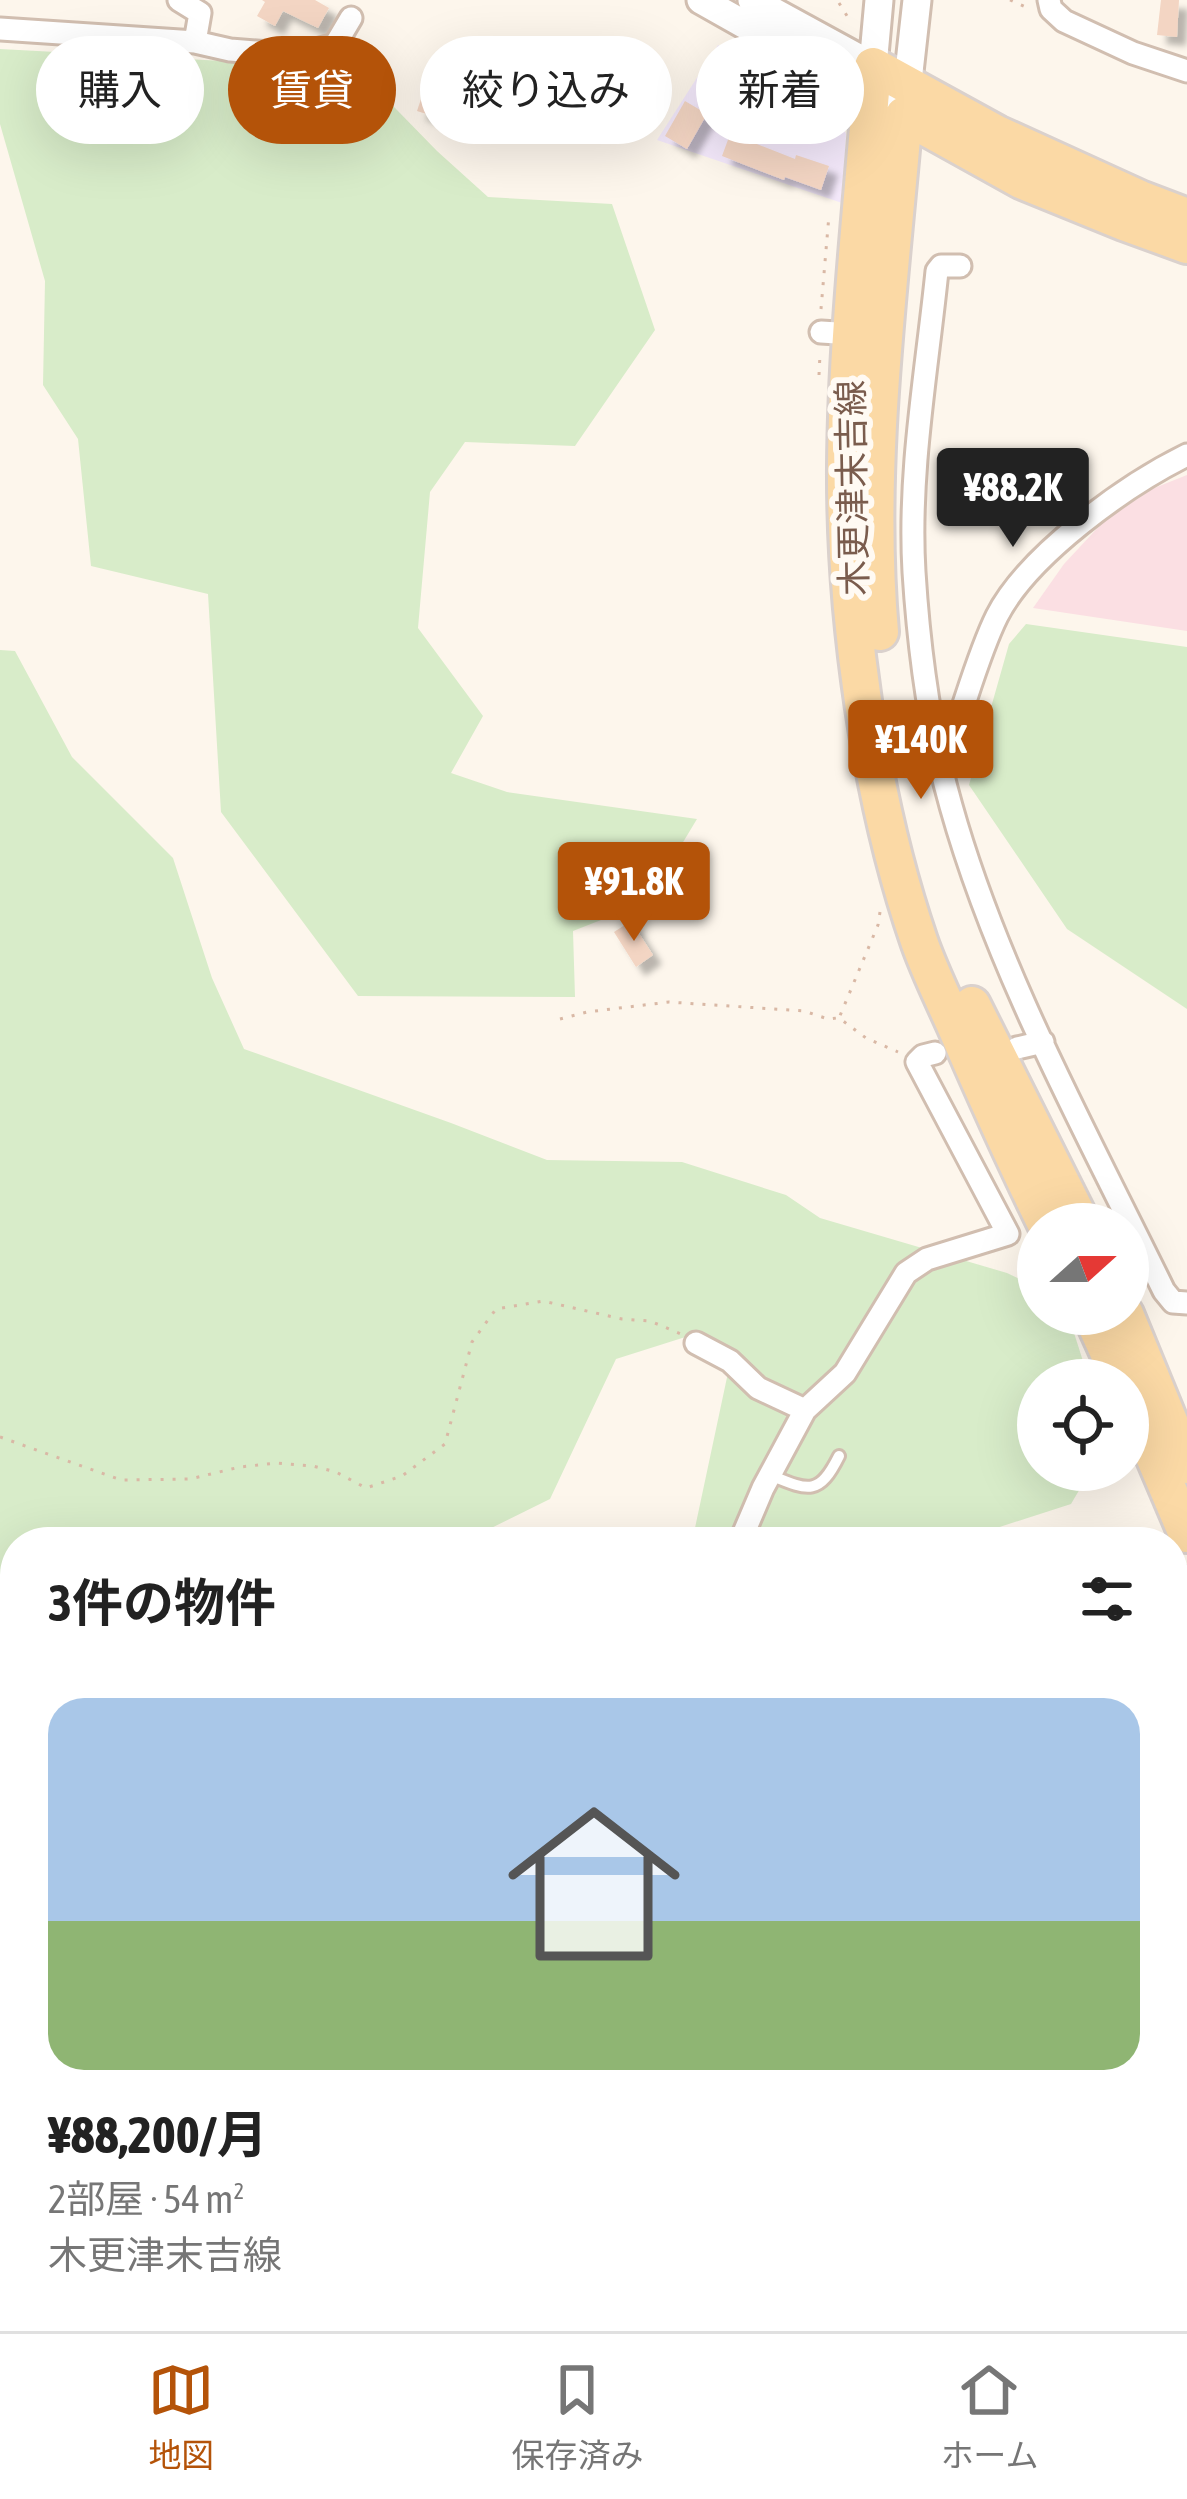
<!DOCTYPE html>
<html lang="ja">
<meta charset="utf-8">
<style>
:root{--surface:#fff;--page:#f2f2f2;--text:#222;--muted:#767676;--line:#e0e0e0;--accent:#b45309}
body{margin:0;font-family:"Asap Condensed","Noto Sans JP",sans-serif;background:var(--page);color:var(--text);height:100vh;display:flex;flex-direction:column;font-size:45px;white-space:nowrap}
*{box-sizing:border-box;margin:0}
p{font-size:39px;color:var(--muted)}
.icon{flex:none;width:66px;height:66px;fill:none;stroke:currentColor;stroke-width:2;stroke-linecap:round;stroke-linejoin:round}
.map{position:relative;flex:1;overflow:hidden}
.side{position:absolute;left:0px;top:1527px;width:1188px;height:804px;display:flex;flex-direction:column;background:var(--surface);border-radius:48px 48px 0 0;box-shadow:0 12px 48px #0002}
.side>*{flex:none}
.banner{position:absolute;left:36px;top:36px;width:1116px;height:108px;display:flex;gap:24px}
.needle{width:78px;rotate:69deg}
.controls{position:absolute;left:1017px;top:1203px;display:grid;gap:24px}
.controls a{display:grid;place-items:center;width:132px;height:132px;border-radius:50%;background:var(--surface);box-shadow:0 12px 48px #0002;font-size:60px}
.price{position:absolute;translate:-50% -102px;padding:0 27px;border-radius:12px;background:var(--accent);color:#fff;font-size:39px;line-height:78px;filter:drop-shadow(0 3px 6px #0008)}
.price::after{content:'';position:absolute;left:50%;top:72px;width:36px;height:27px;margin-left:-18px;background:inherit;clip-path:polygon(0 0,100% 0,50% 100%)}
.price.on{background:#222;color:#fff}
ul{padding:0;list-style:none}
li{display:grid;align-content:center;gap:24px;height:636px;padding:0 48px}
li+li{border-top:3px solid var(--line)}
li span{display:grid;place-items:center;height:372px;border-radius:36px;color:#555}
li>.icon{margin-inline-start:auto}
span .icon{width:216px;height:216px;fill:#fffc;stroke-width:1}
li b{font-size:51px}
h2{display:flex;justify-content:space-between;align-items:center;height:144px;padding:0 48px;font-size:51px}
.tag{padding:0 42px;border-radius:54px;background:var(--surface);box-shadow:0 12px 48px #0002;font-size:42px;line-height:108px}
.tag.on{background:var(--accent);color:#fff}
.menu{display:flex;justify-content:space-around;align-items:center;height:168px;border-top:3px solid var(--line);background:var(--surface);font-size:33px;color:var(--muted)}
.menu a{display:grid;justify-items:center;gap:6px}
.menu .on{color:var(--accent)}
.map>svg:first-child{display:block}
.education{fill:#f3e8fa}
.medical{fill:#fbdfe3}
.green{fill:#d8ecc9}
.building{fill:#f3d5c3;filter:url(#shadow)}
.lines{fill:none;stroke-linecap:round;stroke-linejoin:round}
.service-casing{stroke:#d1beb0;stroke-width:16}
.minor-casing{stroke:#d1beb0;stroke-width:27}
.tertiary-casing{stroke:#d1beb0;stroke-width:33}
.primary-casing{stroke:#dad1cd;stroke-width:42}
.motorway-casing{stroke:#dad1cd;stroke-width:45}
.path{stroke:#d9b8a5;stroke-width:3;stroke-dasharray:3 9;stroke-linecap:butt}
.service{stroke:#fff;stroke-width:10}
.minor{stroke:#fff;stroke-width:21}
.tertiary{stroke:#fff;stroke-width:27}
.primary{stroke:#fbd9a5;stroke-width:36}
.motorway{stroke:#f7b7a3;stroke-width:39}
.labels{text-anchor:middle;stroke-width:12;stroke-linejoin:round;paint-order:stroke}
.street-label{font-size:36px;fill:#7a5c4d;stroke:#fffaf3}
</style>
<div class="map">
<svg width="1187" height="2331" viewBox="0 0 1187 2331">
<defs>
<filter id="shadow"><feDropShadow dx="9" dy="9" stdDeviation="3" flood-color="#0004"/></filter>
</defs>
<rect width="100%" height="100%" fill="#fdf6ec"/>
<path class="education" d="M 718,45 L 836,114 L 846,134 L 842,203 L 657,140 Z"/>
<path class="medical" d="M 1187,475 L 1187,631 L 1033,608 L 1064,564 L 1105,520 L 1152,489 Z"/>
<path class="green" d="M 0,49 L 356,68 L 437,151 L 488,197 L 612,204 L 655,330 L 575,446 L 465,442 L 430,492 L 418,628 L 483,716 L 451,773 L 507,792 L 697,819 L 647,902 L 573,931 L 575,997 L 358,996 L 221,812 L 208,594 L 91,566 L 78,439 L 43,385 L 45,281 L 0,124 Z
M 1026,624 L 1187,647 L 1187,1009 L 1067,929 L 969,785 L 1009,644 Z
M 0,650 L 15,651 L 72,757 L 173,858 L 212,978 L 244,1049 L 451,1123 L 547,1160 L 682,1162 L 786,1195 L 820,1218 L 1007,1273 L 1038,1288 L 1038,1314 L 1068,1314 L 1089,1380 L 1038,1380 L 1038,1470 L 1091,1470 L 1071,1504 L 953,1542 L 692,1542 L 729,1368 L 698,1333 L 616,1359 L 550,1499 L 463,1542 L 15,1542 L 15,1643 L 0,1640 Z
M 15,1905 L 15,2016 L 0,2019 L 0,1910 Z
M 53,2316 L 174,2316 L 167,2323 L 166,2331 L 52,2331 Z
M 432,2316 L 522,2316 L 508,2322 L 497,2331 L 423,2331 L 425,2322 Z"/>
<path class="building" d="M 262,0 L 315,0 L 329,8 L 318,28 L 283,11 L 275,26 L 257,16 L 265,2 Z
M 1161,0 L 1179,0 L 1177,37 L 1157,35 Z
M 428,78 L 456,87 L 445,120 L 417,111 Z
M 685,101 L 707,114 L 687,149 L 665,136 Z
M 729,137 L 738,140 L 739,137 L 795,159 L 796,155 L 829,166 L 821,190 L 785,177 L 784,180 L 722,156 Z
M 631,921 L 653,955 L 636,967 L 614,932 Z"/>
<g class="lines">
<defs>
<path id="service" d="M 770,1475 C 809,1491 819,1496 839,1456"/>
<path id="minor" d="M 1049,0 L 1051,9 L 1064,21 L 1133,53 L 1187,71
M 0,29 L 195,42 L 200,13 L 179,0
M 195,42 L 230,50 L 297,55 L 335,45 L 351,18
M 960,266 L 941,266 L 937,271 C 927,370 908,472 914,572 C 919,651 929,729 951,806 C 998,974 1088,1135 1164,1291 L 1173,1302 L 1187,1303
M 821,332 L 853,334
M 898,764 L 937,750 L 952,739 C 966,701 979,652 997,616 C 1028,555 1126,485 1187,455
M 1017,1048 L 1043,1042
M 696,1343 L 730,1361 L 758,1388 L 805,1410
M 740,1542 L 763,1488 L 805,1410 L 845,1373 L 906,1273 L 927,1259 L 1008,1234 L 917,1062 L 923,1056 L 935,1053
M 1173,1900 L 1187,1905
M 0,2134 L 15,2128
M 610,2316 L 619,2331"/>
<path id="tertiary" d="M 701,0 L 885,104
M 752,0 L 873,66 L 879,0
M 906,99 L 917,0"/>
<path id="primary" d="M 880,632 C 865,465 890,283 904,115 L 1021,180 L 1124,222 L 1187,245
M 972,1005 L 1082,1224
M 1046,1224 C 1014,1159 984,1092 955,1025 C 943,998 929,970 919,941 C 870,798 845,617 846,466 C 847,333 863,199 873,66 L 997,134 L 1140,199 L 1187,217
M 1091,1314 L 1121,1380
M 1125,1314 L 1187,1465
M 1128,1395 L 1187,1534
M 1173,1595 L 1187,1585
M 656,2331 L 660,2316"/>
<path id="motorway" d="M 0,1656 L 15,1660
M 0,1690 L 15,1695
M 1173,1993 L 1187,1998
M 1173,2028 L 1187,2033"/>
</defs>
<use href="#service" class="service-casing"/>
<use href="#minor" class="minor-casing"/>
<use href="#tertiary" class="tertiary-casing"/>
<use href="#primary" class="primary-casing"/>
<use href="#motorway" class="motorway-casing"/>
<path class="path" d="M 1010,0 L 1030,9
M 839,3 L 849,19
M 821,309 L 829,215
M 819,375 L 820,354
M 880,912 L 878,925 L 839,1018 L 866,1038 L 898,1052
M 560,1019 L 587,1012 L 669,1002 L 804,1011 L 828,1019 L 837,1018
M 0,1437 L 121,1480 L 190,1479 L 240,1467 L 277,1463 L 313,1466 L 336,1472 L 366,1488 L 402,1476 L 445,1444 L 472,1342 L 496,1309 L 543,1301 L 622,1319 L 650,1321 L 681,1334
M 0,1833 L 15,1891
M 1173,1859 L 1187,1855
M 0,1959 L 15,1957
M 314,2331 L 313,2323 L 327,2316"/>
<use href="#service" class="service"/>
<use href="#minor" class="minor"/>
<use href="#tertiary" class="tertiary"/>
<use href="#primary" class="primary"/>
<use href="#motorway" class="motorway"/>
</g>
<g class="labels">
<g class="street-label">
<text transform="translate(852 488) rotate(-91)" y="13">木更津末吉線</text>
</g>
</g>
</svg>
<div class="controls">
<a><svg class="needle" viewBox="-14 -14 28 28"><path d="M0-13l5 13h-10z" fill="#e53935"/><path d="M0 13l5-13h-10z" fill="#767676"/></svg></a>
<a><svg class="icon" aria-label="locate" viewBox="0 0 24 24"><circle cx="12" cy="12" r="6"/><path d="M12 2v4M12 18v4M2 12h4M18 12h4"/></svg></a>
</div>
<b class="price on" style="left:1013px;top:550px">¥88.2K</b>
<b class="price" style="left:921px;top:802px">¥140K</b>
<b class="price" style="left:634px;top:944px">¥91.8K</b>
<div class="banner">
<a class="tag">購入</a>
<a class="tag on">賃貸</a>
<a class="tag">絞り込み</a>
<a class="tag">新着</a>
</div>
<section class="side">
<h2>3件の物件<svg class="icon" aria-label="filters" viewBox="0 0 24 24"><path d="M4 7h16M4 17h16"/><circle cx="9" cy="7" r="2"/><circle cx="15" cy="17" r="2"/></svg></h2>
<ul>
<li><span style="background:linear-gradient(#a9c7e8 60%,#8fb573 0)"><svg class="icon" aria-label="home" viewBox="0 0 24 24"><path d="M3 11l9-7 9 7M6 9v11h12V9"/></svg></span><div><b>¥88,200/月</b><p>2部屋 · 54 m²</p><p>木更津末吉線</p></div></li>
</ul>
</section>
</div>
<nav class="menu">
<a class="on"><svg class="icon" aria-label="map" viewBox="0 0 24 24"><path d="M3 6l6-2 6 2 6-2v14l-6 2-6-2-6 2zM9 4v14M15 6v14"/></svg>地図</a>
<a><svg class="icon" aria-label="saved" viewBox="0 0 24 24"><path d="M7 4h10v16l-5-4-5 4z"/></svg>保存済み</a>
<a><svg class="icon" aria-label="home" viewBox="0 0 24 24"><path d="M3 11l9-7 9 7M6 9v11h12V9"/></svg>ホーム</a>
</nav>
